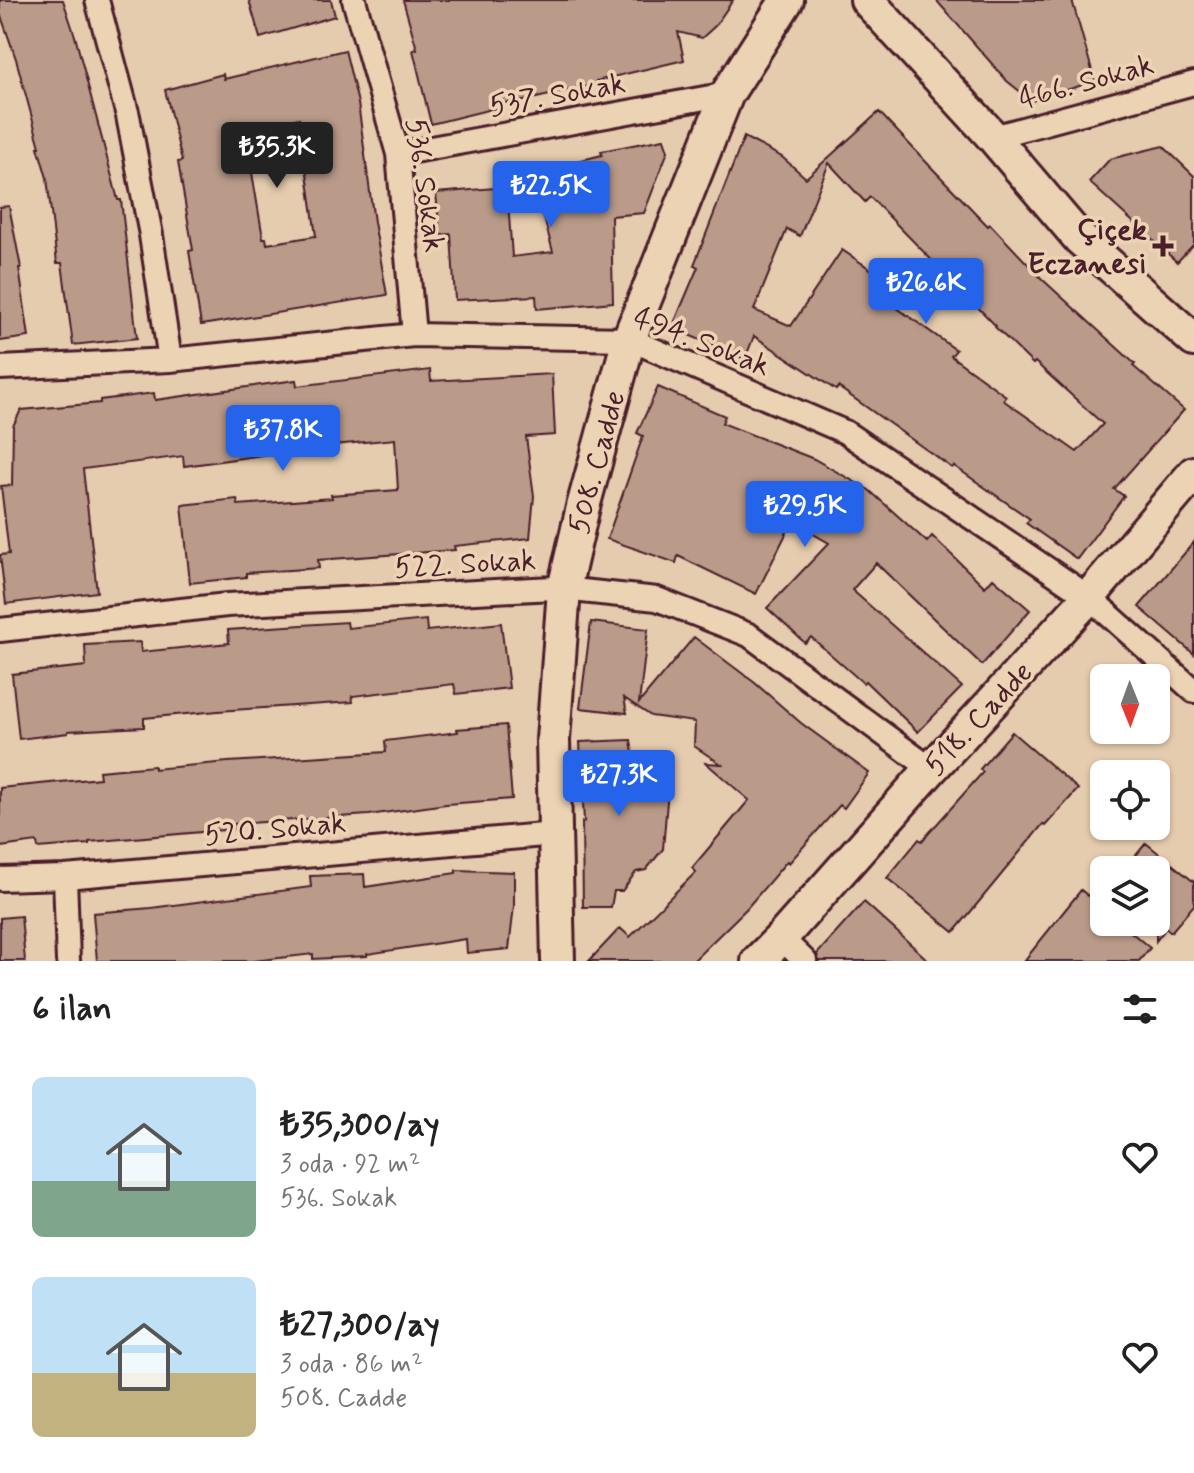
<!DOCTYPE html>
<html lang="tr">
<meta charset="utf-8">
<style>
:root{--surface:#fff;--page:#f2f2f2;--text:#222;--muted:#767676;--accent:#2563eb}
body{margin:0;font-family:Mynerve,sans-serif;background:var(--page);color:var(--text);height:100vh;display:flex;flex-direction:column;font-size:30px;white-space:nowrap}
*{box-sizing:border-box;margin:0}
p{font-size:26px;color:var(--muted)}
.icon{flex:none;width:44px;height:44px;fill:none;stroke:currentColor;stroke-width:2;stroke-linecap:round;stroke-linejoin:round}
.map{position:relative;height:961px;overflow:hidden}
.details{display:flex;flex-direction:column;background:var(--surface);flex:1}
.details>*{flex:none}
.needle{width:52px;rotate:179deg}
.tools{position:absolute;left:1090px;top:664px;display:grid;gap:16px}
.tools a{display:grid;place-items:center;width:80px;height:80px;border-radius:12px;background:var(--surface);box-shadow:0 2px 6px #0004;font-size:40px}
.price{position:absolute;translate:-50% -68px;padding:0 18px;border-radius:8px;background:var(--accent);color:#fff;font-size:26px;line-height:52px;filter:drop-shadow(0 2px 4px #0008)}
.price::after{content:'';position:absolute;left:50%;top:48px;width:24px;height:18px;margin-left:-12px;background:inherit;clip-path:polygon(0 0,100% 0,50% 100%)}
.price.current{background:#222;color:#fff}
ul{padding:0;list-style:none}
li{display:flex;align-items:center;gap:24px;height:200px;padding:0 32px}
li span{display:grid;place-items:center;flex:none;width:224px;height:160px;border-radius:12px;color:#555}
li>.icon{margin-inline-start:auto}
span .icon{width:96px;height:96px;fill:#fffc;stroke-width:1}
li b{font-size:34px}
h2{display:flex;justify-content:space-between;align-items:center;height:96px;padding:0 32px;font-size:34px}
.map>svg:first-child{display:block}
.building{fill:#ba9b8a;stroke:#4a1f2b;stroke-width:2;fill-rule:evenodd}
.lines{fill:none;stroke-linecap:round;stroke-linejoin:round}
.street-casing{stroke:#4a1f2b;stroke-width:28}
.secondary-casing{stroke:#4a1f2b;stroke-width:38}
.street{stroke:#ecd3b4;stroke-width:22}
.secondary{stroke:#ecd3b4;stroke-width:32}
.poi-dot{fill:#4a1f2b;stroke:#ecd3b4;stroke-width:3}
.labels{text-anchor:middle;stroke-width:7;stroke-linejoin:round;paint-order:stroke}
.street-label{font-size:30px;fill:#4a1f2b;stroke:#ecd3b4}
.poi-label{font-size:30px;font-weight:bold;fill:#4a1f2b;stroke:#ecd3b4;text-anchor:end}
</style>
<div class="map">
<svg width="1194" height="961" viewBox="0 0 1194 961">
<rect width="100%" height="100%" fill="#e6ccaf"/>
<filter id="ink" filterUnits="userSpaceOnUse"><feTurbulence type="fractalNoise" baseFrequency=".0125" numOctaves="2"/><feDisplacementMap in="SourceGraphic" scale="16" xChannelSelector="R" yChannelSelector="G"/><feConvolveMatrix kernelMatrix="1 2 1 2 8 2 1 2 1" color-interpolation-filters="sRGB"/></filter>
<g filter="url(#ink)">
<path class="building" d="M 0,0 L 63,0 L 75,36 L 118,200 L 121,200 L 137,338 L 73,345 L 62,263 L 57,263 L 47,178 L 38,147 L 40,147 L 16,59 L 0,13 Z
M 249,0 L 331,0 L 335,16 L 260,38 Z
M 403,0 L 733,0 L 715,26 L 702,38 L 678,32 L 684,60 L 596,81 L 597,84 L 515,103 L 515,101 L 500,104 L 500,107 L 431,124 L 413,50 L 417,49 Z
M 936,0 L 1072,0 L 1095,81 L 1032,101 L 1007,81 Z
M 345,50 L 358,103 L 374,222 L 387,295 L 201,325 L 189,251 L 193,250 L 178,162 L 182,161 L 165,90 L 223,74 L 224,79 ZM 299,118 L 316,236 L 267,244 L 266,238 L 263,238 L 245,131 Z
M 879,112 L 930,166 L 988,226 L 990,224 L 1042,279 L 1135,364 L 1133,366 L 1184,410 L 1114,489 L 1124,496 L 1077,559 L 1026,523 L 1030,519 L 954,466 L 952,468 L 838,387 L 836,390 L 754,336 L 745,359 L 672,328 L 698,267 L 694,265 L 744,137 L 782,157 L 806,178 ZM 829,163 L 865,202 L 870,197 L 996,326 L 995,327 L 1033,364 L 1035,362 L 1103,424 L 1077,452 L 1003,400 L 1006,396 L 951,356 L 956,350 L 893,305 L 903,291 L 842,250 L 791,326 L 754,310 L 787,229 L 800,236 Z
M 664,139 L 668,151 L 644,213 L 611,216 L 613,302 L 537,309 L 536,296 L 455,300 L 451,234 L 440,235 L 436,193 L 507,187 L 512,257 L 553,252 L 532,172 L 602,155 L 601,151 Z
M 1163,146 L 1194,176 L 1194,244 L 1177,262 L 1089,182 L 1110,159 Z
M 9,206 L 21,268 L 19,268 L 29,337 L 0,341 L 0,207 Z
M 430,370 L 431,381 L 552,374 L 555,435 L 526,437 L 534,496 L 530,538 L 454,546 L 455,550 L 318,560 L 319,568 L 246,573 L 246,577 L 190,583 L 182,505 L 237,499 L 238,505 L 332,498 L 331,495 L 398,490 L 395,439 L 334,445 L 184,466 L 183,456 L 83,469 L 97,592 L 6,604 L 0,555 L 9,554 L 1,486 L 12,485 L 13,426 L 21,410 L 100,403 L 100,400 L 154,393 L 155,400 L 296,380 L 297,386 Z
M 658,387 L 725,416 L 722,423 L 814,459 L 869,490 L 927,542 L 932,536 L 985,587 L 993,578 L 1030,610 L 982,665 L 876,563 L 852,590 L 962,687 L 918,732 L 865,681 L 863,683 L 811,637 L 805,643 L 767,608 L 829,543 L 792,522 L 756,594 L 678,556 L 676,563 L 607,539 L 643,436 L 637,433 Z
M 1194,542 L 1194,654 L 1139,607 Z
M 426,620 L 427,631 L 501,623 L 509,688 L 456,694 L 454,684 L 352,696 L 353,702 L 218,711 L 144,718 L 144,727 L 68,731 L 68,733 L 19,739 L 12,674 L 86,666 L 85,645 L 140,642 L 141,652 L 229,643 L 228,630 L 347,622 L 348,628 Z
M 591,622 L 648,629 L 639,703 L 694,637 L 755,683 L 801,723 L 869,773 L 844,808 L 840,805 L 789,863 L 787,861 L 747,908 L 693,961 L 589,961 L 620,928 L 630,937 L 696,872 L 692,868 L 749,800 L 706,763 L 721,764 L 694,746 L 695,722 L 651,716 L 624,698 L 627,713 L 580,708 Z
M 506,725 L 512,799 L 446,804 L 369,815 L 234,824 L 235,829 L 89,842 L 89,844 L 38,848 L 37,842 L 0,847 L 0,788 L 100,778 L 99,771 L 154,766 L 154,769 L 228,762 L 386,752 L 385,741 L 458,732 L 457,729 Z
M 1012,732 L 1078,789 L 1045,826 L 1043,824 L 954,932 L 887,878 L 919,839 L 922,841 L 983,772 L 980,769 Z
M 631,740 L 634,760 L 657,761 L 659,776 L 667,778 L 667,801 L 663,849 L 646,870 L 636,872 L 622,891 L 614,891 L 611,907 L 583,907 L 582,822 L 584,822 L 580,742 Z
M 1146,843 L 1194,882 L 1194,905 L 1171,932 L 1166,928 L 1156,941 L 1156,870 L 1124,870 Z
M 456,870 L 514,872 L 514,906 L 509,949 L 467,953 L 466,939 L 367,954 L 367,956 L 313,959 L 313,954 L 253,961 L 97,961 L 93,913 L 151,908 L 311,887 L 310,876 L 364,874 L 365,887 L 456,873 Z
M 1081,890 L 1104,909 L 1104,922 L 1119,922 L 1150,948 L 1139,961 L 1024,961 Z
M 864,902 L 873,910 L 929,961 L 819,961 L 817,954 Z
M 21,916 L 25,961 L 0,961 L 0,918 Z"/>
<g class="lines">
<defs>
<path id="street" d="M 97,0 L 128,116 L 151,235 L 170,360
M 354,0 L 398,154 L 414,335
M 993,137 L 1194,83
M 398,154 L 727,94
M 0,368 L 170,360 L 414,335 L 629,339 L 845,432 L 1089,597 L 1194,691
M 0,630 L 227,605 L 554,588 L 657,599 L 749,635 L 931,769
M 65,877 L 68,961
M 0,879 L 65,877 L 555,834
M 781,938 L 805,961"/>
<path id="secondary" d="M 867,0 L 993,137 L 1079,238 L 1194,340
M 558,961 L 553,740 L 564,589 L 583,507 L 629,339 L 727,94 L 787,0
M 758,961 L 781,938 L 931,769 L 1089,597 L 1194,473"/>
</defs>
<use href="#street" class="street-casing"/>
<use href="#secondary" class="secondary-casing"/>
<use href="#street" class="street"/>
<use href="#secondary" class="secondary"/>
</g>
</g>
<path class="poi-dot" d="M1159 234h8v8h8v8h-8v8h-8v-8h-8v-8h8z"/>
<g class="labels">
<g class="street-label">
<text transform="translate(1086 81) rotate(-15)" y="10">466. Sokak</text>
<text transform="translate(557 94) rotate(-10)" y="10">537. Sokak</text>
<text transform="translate(426 185) rotate(82)" y="10">536. Sokak</text>
<text transform="translate(702 341) rotate(21)" y="10">494. Sokak</text>
<text transform="translate(596 462) rotate(-75)" y="10">508. Cadde</text>
<text transform="translate(465 563) rotate(-3)" y="10">522. Sokak</text>
<text transform="translate(978 718) rotate(-47)" y="10">518. Cadde</text>
<text transform="translate(275 828) rotate(-5)" y="10">520. Sokak</text>
</g>
<g class="poi-label">
<text x="1147" y="239">Çiçek<tspan x="1147" dy="34">Eczanesi</tspan></text>
</g>
</g>
</svg>
<div class="tools">
<a><svg class="needle" viewBox="-14 -14 28 28"><path d="M0-13l5 13h-10z" fill="#e53935"/><path d="M0 13l5-13h-10z" fill="#767676"/></svg></a>
<a><svg class="icon" aria-label="locate" viewBox="0 0 24 24"><circle cx="12" cy="12" r="6"/><path d="M12 2v4M12 18v4M2 12h4M18 12h4"/></svg></a>
<a><svg class="icon" aria-label="layers" viewBox="0 0 24 24"><path d="M12 4l9 5-9 5-9-5zM3 14l9 5 9-5"/></svg></a>
</div>
<b class="price current" style="left:277px;top:190px">₺35.3K</b>
<b class="price" style="left:551px;top:229px">₺22.5K</b>
<b class="price" style="left:926px;top:326px">₺26.6K</b>
<b class="price" style="left:283px;top:473px">₺37.8K</b>
<b class="price" style="left:805px;top:549px">₺29.5K</b>
<b class="price" style="left:619px;top:818px">₺27.3K</b>
</div>
<section class="details">
<h2>6 ilan<svg class="icon" aria-label="filters" viewBox="0 0 24 24"><path d="M4 7h16M4 17h16"/><circle cx="9" cy="7" r="2"/><circle cx="15" cy="17" r="2"/></svg></h2>
<ul>
<li><span style="background:linear-gradient(#bfe0f5 65%,#7fa58c 0)"><svg class="icon" aria-label="home" viewBox="0 0 24 24"><path d="M3 11l9-7 9 7M6 9v11h12V9"/></svg></span><div><b>₺35,300/ay</b><p>3 oda · 92 m²</p><p>536. Sokak</p></div><svg class="icon" aria-label="heart" viewBox="0 0 24 24"><path d="M12 20l-8-8c-3-5 5-10 8-4 3-6 11-1 8 4z"/></svg></li>
<li><span style="background:linear-gradient(#bfe0f5 60%,#c2b280 0)"><svg class="icon" aria-label="home" viewBox="0 0 24 24"><path d="M3 11l9-7 9 7M6 9v11h12V9"/></svg></span><div><b>₺27,300/ay</b><p>3 oda · 86 m²</p><p>508. Cadde</p></div><svg class="icon" aria-label="heart" viewBox="0 0 24 24"><path d="M12 20l-8-8c-3-5 5-10 8-4 3-6 11-1 8 4z"/></svg></li>
</ul>
</section>
